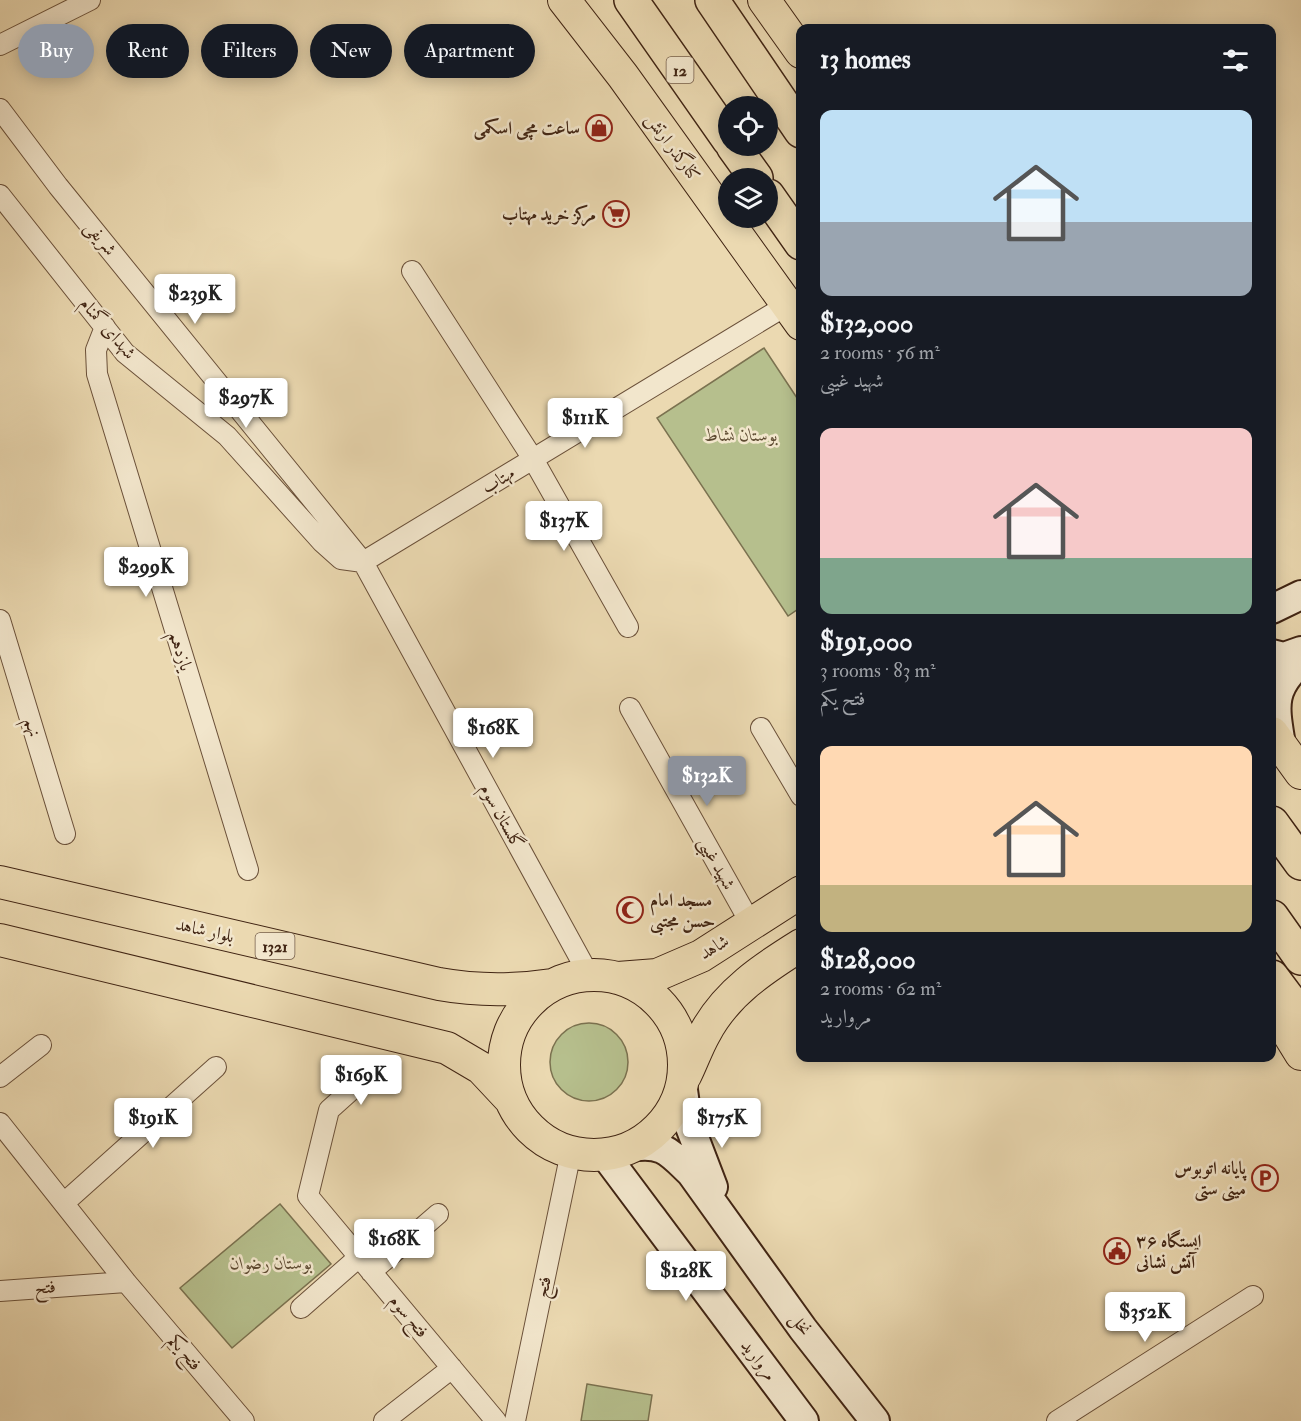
<!DOCTYPE html>
<meta charset="utf-8">
<style>
:root{--surface:#171b24;--page:#242831;--text:#f1f3f6;--muted:#9ea1a6;--accent:#8c9099}
body{margin:0;font-family:"IM FELL Double Pica",Amiri,serif;background:var(--page);color:var(--text);height:100vh;display:flex;flex-direction:column;font-size:22px;white-space:nowrap}
*{box-sizing:border-box;margin:0}
p{font-size:20px;color:var(--muted)}
.icon{flex:none;width:33px;height:33px;fill:none;stroke:currentColor;stroke-width:2;stroke-linecap:round;stroke-linejoin:round}
.map{position:relative;flex:1;overflow:hidden}
.details{position:absolute;left:796px;top:24px;width:480px;height:1038px;display:flex;flex-direction:column;background:var(--surface);border-radius:12px;box-shadow:0 3px 15px #0003}
.details>*{flex:none}
.guide{position:absolute;left:18px;top:24px;width:570px;height:54px;display:flex;gap:12px}
.tools{position:absolute;left:718px;top:96px;display:grid;gap:12px}
.tools a{display:grid;place-items:center;width:60px;height:60px;border-radius:50%;background:var(--surface);box-shadow:0 3px 15px #0003;font-size:30px}
.price{position:absolute;translate:-50% -51px;padding:0 14px;border-radius:6px;background:#fff;color:#222;font-size:20px;line-height:39px;filter:drop-shadow(0 2px 3px #0008)}
.price::after{content:'';position:absolute;left:50%;top:36px;width:18px;height:14px;margin-left:-9px;background:inherit;clip-path:polygon(0 0,100% 0,50% 100%)}
.price.active{background:var(--accent);color:#fff}
ul{padding:0;list-style:none}
li{display:grid;align-content:center;gap:12px;height:318px;padding:0 24px}
li span{display:grid;place-items:center;height:186px;border-radius:12px;color:#555}
li>.icon{margin-inline-start:auto}
span .icon{width:108px;height:108px;fill:#fffc;stroke-width:1}
li b{font-size:26px}
h2{display:flex;justify-content:space-between;align-items:center;height:72px;padding:0 24px;font-size:26px}
.pill{padding:0 21px;border-radius:27px;background:var(--surface);box-shadow:0 3px 15px #0003;font-size:21px;line-height:54px}
.pill.active{background:var(--accent);color:#fff}
.map>svg:first-child{display:block}
.green{fill:#b6bf8d;stroke:#7b7250;stroke-width:1.5}
.lines{fill:none;stroke-linecap:round;stroke-linejoin:round}
.street-casing{stroke:#6b513a;stroke-width:22}
.secondary-casing{stroke:#402413;stroke-width:32}
.primary-casing{stroke:#402413;stroke-width:34}
.highway-casing{stroke:#402413;stroke-width:36}
.street{stroke:#f2e6cc;stroke-width:20}
.secondary{stroke:#f2e6cc;stroke-width:28}
.primary{stroke:#ebd9b1;stroke-width:32}
.highway{stroke:#ebd9b1;stroke-width:33}
.labels{text-anchor:middle;stroke-width:5;stroke-linejoin:round;paint-order:stroke}
.shield{fill:#f2e6cc;stroke:#755e4a;stroke-width:1.5}
.shield-label{font-size:16px;font-weight:bold;fill:#402413}
.poi-label{font-size:18px;font-weight:bold;fill:#402413;stroke:#f2e6cc;text-anchor:end}
.street-label{font-size:18px;fill:#402413;stroke:#f2e6cc}
.park-label{font-size:18px;font-style:italic;fill:#5e4b32;stroke:#f2e6cc}
</style>
<div class="map">
<svg width="1301" height="1421" viewBox="0 0 1301 1421">
<rect width="100%" height="100%" fill="#ebd9b1"/>
<filter id="stains"><feTurbulence type="fractalNoise" baseFrequency=".00333" numOctaves="4"/><feColorMatrix values="0 0 0 0 .2 0 0 0 0 .09 0 0 0 0 .02 0 0 0 .5 -.17"/></filter>
<radialGradient id="worn" r=".72"><stop offset=".6" stop-color="#630" stop-opacity="0"/><stop offset="1" stop-color="#630" stop-opacity=".3"/></radialGradient>
<path class="green" d="M 764,348 L 801,404 L 801,607 L 788,616 L 657,418 Z
M550 1062a39 39 0 1 1 78 0a39 39 0 1 1-78 0Z
M 280,1204 L 331,1264 L 232,1348 L 180,1288 Z
M 587,1384 L 652,1395 L 648,1421 L 581,1421 Z"/>
<g class="lines">
<defs>
<path id="street" d="M 0,45 L 90,0
M 0,109 L 58,186 L 363,562 L 589,975
M 0,195 L 125,353 L 227,436 L 322,542 L 341,559 L 363,562
M 412,271 L 533,459 L 628,627
M 105,327 L 96,350 L 97,374 L 248,870
M 363,562 L 787,305
M 0,620 L 65,834
M 630,708 L 751,924
M 761,728 L 801,796
M 368,1075 L 329,1110 L 308,1196 L 496,1421
M 0,1077 L 41,1045
M 0,1123 L 126,1282 L 244,1421
M 64,1203 L 216,1067
M 371,1272 L 438,1214
M 0,1291 L 126,1282
M 301,1308 L 359,1257
M 384,1421 L 452,1368
M 515,1421 L 571,1152
M 1057,1421 L 1253,1296"/>
<path id="secondary" d="M 1272,609 L 1301,595
M 1272,654 L 1284,657 L 1301,651
M 1281,745 C 1275,707 1270,690 1301,662
M 682,1083 L 687,1119 L 713,1187
M 631,1147 C 663,1142 669,1152 691,1173 L 803,1329 L 875,1421
M 605,1155 L 804,1421"/>
<path id="primary" d="M 564,0 L 623,76 L 801,324
M 764,0 L 801,52
M 1272,733 L 1301,773
M 0,882 L 439,984 C 478,991 512,991 552,985
M 0,940 L 447,1048 L 481,1068 L 510,1099
M504 1065a90 90 0 1 1 180 0a90 90 0 1 1-180 0Z
M 618,978 L 657,975 L 701,956 L 801,892
M 1272,1007 L 1301,1054
M 685,1076 C 692,1062 697,1047 705,1033 C 726,993 764,968 801,945"/>
<path id="highway" d="M 631,0 L 729,140
M 712,0 L 801,131
M 733,146 L 756,178
M 768,196 L 801,243
M 1272,823 L 1301,863
M 1272,917 L 1301,958
M 1272,977 L 1301,1016"/>
</defs>
<use href="#street" class="street-casing"/>
<use href="#secondary" class="secondary-casing"/>
<use href="#primary" class="primary-casing"/>
<use href="#highway" class="highway-casing"/>
<use href="#street" class="street"/>
<use href="#secondary" class="secondary"/>
<use href="#primary" class="primary"/>
<use href="#highway" class="highway"/>
</g>
<defs>
<symbol id="shop-ring" viewBox="-11 -11 22 22"><circle r="9.5" fill="#f2e6cc" stroke="#8f2418" stroke-width="1.5"/><path d="M-5-2.5h2.3a2.7 3.5 0 0 1 5.4 0H5L5.5 6h-11ZM-1.5-2.5h3a1.5 2.3 0 0 0-3 0Z" fill="#8f2418"/></symbol>
<symbol id="supermarket-ring" viewBox="-11 -11 22 22"><circle r="9.5" fill="#f2e6cc" stroke="#8f2418" stroke-width="1.5"/><path d="M-6-5.5h2.5l.6 2H6L4.5 2H-2.5L-4.4-4H-6ZM-1.5 3.2a1.3 1.3 0 1 0 .1 0ZM3 3.2a1.3 1.3 0 1 0 .1 0Z" fill="#8f2418"/></symbol>
<symbol id="mosque-ring" viewBox="-11 -11 22 22"><circle r="9.5" fill="#f2e6cc" stroke="#8f2418" stroke-width="1.5"/><path d="M3.5-4.9A6 6 0 1 0 3.5 4.9A5 5 0 1 1 3.5-4.9Z" fill="#8f2418"/></symbol>
<symbol id="parking-ring" viewBox="-11 -11 22 22"><circle r="9.5" fill="#f2e6cc" stroke="#8f2418" stroke-width="1.5"/><path d="M-3.5-5.5H1a3.5 3.5 0 0 1 0 7H-1V5.5H-3.5ZM-1-3.4V-.6H.8a1.4 1.4 0 0 0 0-2.8Z" fill="#8f2418"/></symbol>
<symbol id="civic-ring" viewBox="-11 -11 22 22"><circle r="9.5" fill="#f2e6cc" stroke="#8f2418" stroke-width="1.5"/><path d="M-.6-6.5H3V-4.5H.6V-3L4-1V1h2V6H-6V1h2V-1L-.6-3ZM-1.2 2.5V6h2.4V2.5Z" fill="#8f2418"/></symbol>
</defs>
<g fill-rule="evenodd">
<use href="#shop-ring" x="584" y="113" width="30" height="30"/>
<use href="#supermarket-ring" x="601" y="199" width="30" height="30"/>
<use href="#mosque-ring" x="615" y="895" width="30" height="30"/>
<use href="#parking-ring" x="1250" y="1163" width="30" height="30"/>
<use href="#civic-ring" x="1102" y="1236" width="30" height="30"/>
</g>
<g class="labels">
<g class="shield">
<rect x="666.5" y="57" width="27" height="26" rx="4.5"/>
<rect x="255.5" y="933" width="39" height="26" rx="4.5"/>
</g>
<g class="shield-label">
<text x="680" y="76">12</text>
<text x="275" y="952">1321</text>
</g>
<g class="poi-label">
<text x="580" y="134">ساعت مچی اسکمی</text>
<text x="596" y="220">مرکز خرید مهتاب</text>
<text x="650" y="906" text-anchor="start">مسجد امام<tspan x="650" dy="21">حسن مجتبی</tspan></text>
<text x="1246" y="1174">پایانه اتوبوس<tspan x="1246" dy="21">مینی ستی</tspan></text>
<text x="1136" y="1247" text-anchor="start">ایستگاه ۳۶<tspan x="1136" dy="21">آتش نشانی</tspan></text>
</g>
<g class="street-label">
<text transform="translate(673 147) rotate(54)" y="6">کنارگذر ارتش</text>
<text transform="translate(101 238) rotate(51)" y="6">شریفی</text>
<text transform="translate(108 328) rotate(49)" y="6">شهدای گمنام</text>
<text transform="translate(498 480) rotate(-31)" y="6">مهتاب</text>
<text transform="translate(181 651) rotate(73)" y="6">یازدهم</text>
<text transform="translate(33 727) rotate(73)" y="6">نهم</text>
<text transform="translate(502 816) rotate(61)" y="6">گلستان سوم</text>
<text transform="translate(717 863) rotate(61)" y="6">شهید غیبی</text>
<text transform="translate(205 930) rotate(13)" y="6">بلوار شاهد</text>
<text transform="translate(714 947) rotate(-31)" y="6">شاهد</text>
<text transform="translate(45 1287) rotate(-4)" y="6">فتح</text>
<text transform="translate(543 1287) rotate(-78)" y="6">فتح</text>
<text transform="translate(409 1316) rotate(50)" y="6">فتح سوم</text>
<text transform="translate(801 1324) rotate(54)" y="6">نخل</text>
<text transform="translate(185 1352) rotate(50)" y="6">فتح یکم</text>
<text transform="translate(759 1360) rotate(53)" y="6">مروارید</text>
</g>
<g class="park-label">
<text x="741" y="441">بوستان نشاط</text>
<text x="271" y="1269">بوستان رضوان</text>
</g>
</g>
<rect width="100%" height="100%" filter="url(#stains)"/>
<rect width="100%" height="100%" fill="url(#worn)"/>
</svg>
<div class="tools">
<a><svg class="icon" aria-label="locate" viewBox="0 0 24 24"><circle cx="12" cy="12" r="6"/><path d="M12 2v4M12 18v4M2 12h4M18 12h4"/></svg></a>
<a><svg class="icon" aria-label="layers" viewBox="0 0 24 24"><path d="M12 4l9 5-9 5-9-5zM3 14l9 5 9-5"/></svg></a>
</div>
<b class="price" style="left:195px;top:325px">$239K</b>
<b class="price" style="left:246px;top:429px">$297K</b>
<b class="price" style="left:585px;top:449px">$111K</b>
<b class="price" style="left:564px;top:552px">$137K</b>
<b class="price" style="left:146px;top:598px">$299K</b>
<b class="price" style="left:493px;top:759px">$168K</b>
<b class="price active" style="left:707px;top:807px">$132K</b>
<b class="price" style="left:361px;top:1106px">$169K</b>
<b class="price" style="left:153px;top:1149px">$191K</b>
<b class="price" style="left:722px;top:1149px">$175K</b>
<b class="price" style="left:394px;top:1270px">$168K</b>
<b class="price" style="left:686px;top:1302px">$128K</b>
<b class="price" style="left:1145px;top:1343px">$352K</b>
<div class="guide">
<a class="pill active">Buy</a>
<a class="pill">Rent</a>
<a class="pill">Filters</a>
<a class="pill">New</a>
<a class="pill">Apartment</a>
</div>
<section class="details">
<h2>13 homes<svg class="icon" aria-label="filters" viewBox="0 0 24 24"><path d="M4 7h16M4 17h16"/><circle cx="9" cy="7" r="2"/><circle cx="15" cy="17" r="2"/></svg></h2>
<ul>
<li><span style="background:linear-gradient(#bfe0f5 60%,#9aa5b1 0)"><svg class="icon" aria-label="home" viewBox="0 0 24 24"><path d="M3 11l9-7 9 7M6 9v11h12V9"/></svg></span><div><b>$132,000</b><p>2 rooms · 56 m²</p><p>شهید غیبی</p></div></li>
<li><span style="background:linear-gradient(#f6c9c9 70%,#7fa58c 0)"><svg class="icon" aria-label="home" viewBox="0 0 24 24"><path d="M3 11l9-7 9 7M6 9v11h12V9"/></svg></span><div><b>$191,000</b><p>3 rooms · 83 m²</p><p>فتح یکم</p></div></li>
<li><span style="background:linear-gradient(#ffd9b3 75%,#c2b280 0)"><svg class="icon" aria-label="home" viewBox="0 0 24 24"><path d="M3 11l9-7 9 7M6 9v11h12V9"/></svg></span><div><b>$128,000</b><p>2 rooms · 62 m²</p><p>مروارید</p></div></li>
</ul>
</section>
</div>
